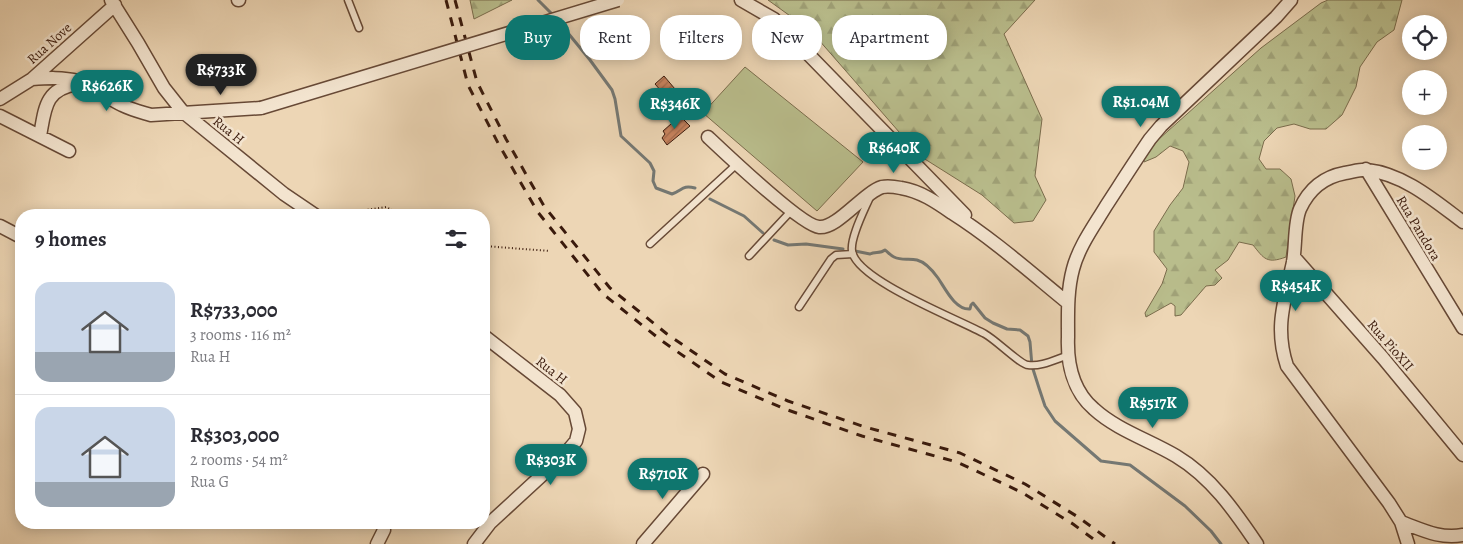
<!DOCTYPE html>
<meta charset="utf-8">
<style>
:root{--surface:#fff;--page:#f7f7f7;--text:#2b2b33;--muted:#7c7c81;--line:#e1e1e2;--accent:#0f766e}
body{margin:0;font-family:Alegreya,serif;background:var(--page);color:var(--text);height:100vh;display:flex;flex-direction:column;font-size:19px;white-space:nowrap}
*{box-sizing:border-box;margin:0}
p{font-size:16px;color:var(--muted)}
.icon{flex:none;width:28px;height:28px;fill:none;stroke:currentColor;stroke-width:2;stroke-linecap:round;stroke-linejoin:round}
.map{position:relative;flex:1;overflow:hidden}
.sheet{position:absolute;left:15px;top:209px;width:475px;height:320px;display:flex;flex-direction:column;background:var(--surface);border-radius:20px;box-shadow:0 2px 12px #0003}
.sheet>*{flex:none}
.top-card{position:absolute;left:505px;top:15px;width:475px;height:45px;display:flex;gap:10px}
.tools{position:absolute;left:1402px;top:15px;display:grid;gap:10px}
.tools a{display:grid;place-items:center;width:45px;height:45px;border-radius:50%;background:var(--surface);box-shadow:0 2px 12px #0003;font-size:25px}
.price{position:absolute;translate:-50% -42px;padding:0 11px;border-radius:18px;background:var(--accent);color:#fff;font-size:16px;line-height:32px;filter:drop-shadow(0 1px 2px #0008)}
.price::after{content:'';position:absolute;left:50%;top:30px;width:15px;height:11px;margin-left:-8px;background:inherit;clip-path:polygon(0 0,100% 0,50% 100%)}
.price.active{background:#222;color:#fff}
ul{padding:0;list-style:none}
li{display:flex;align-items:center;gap:15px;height:125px;padding:0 20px}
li+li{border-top:1px solid var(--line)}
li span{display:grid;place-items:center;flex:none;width:140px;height:100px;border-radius:15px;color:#555}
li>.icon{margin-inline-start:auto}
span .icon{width:60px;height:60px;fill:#fffc;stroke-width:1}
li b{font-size:21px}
h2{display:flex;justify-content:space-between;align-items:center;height:60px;padding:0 20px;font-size:21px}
.tag{padding:0 18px;border-radius:20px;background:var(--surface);box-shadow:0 2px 12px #0003;font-size:18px;line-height:45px}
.tag.active{background:var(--accent);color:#fff}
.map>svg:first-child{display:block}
.forest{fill:url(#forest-firs);stroke:#7a6c4c}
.pitch{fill:#b9bd8c;stroke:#7a6c4c}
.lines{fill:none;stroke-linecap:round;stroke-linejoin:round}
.stream{stroke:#757873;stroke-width:3}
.building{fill:url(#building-hatch);stroke:#3a1a0c}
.lane-casing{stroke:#674936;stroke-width:9}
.street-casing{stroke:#674936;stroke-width:15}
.path{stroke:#3a1a0c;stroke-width:2;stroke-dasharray:1 2.5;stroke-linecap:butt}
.lane{stroke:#f3e4cf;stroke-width:6}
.street{stroke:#f3e4cf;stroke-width:12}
.rail{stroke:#3a1a0c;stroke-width:3;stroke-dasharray:9 9;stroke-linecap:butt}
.street-bridge-casing{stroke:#674936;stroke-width:15;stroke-linecap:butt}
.street-bridge{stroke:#f3e4cf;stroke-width:12}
.labels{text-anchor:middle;stroke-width:5;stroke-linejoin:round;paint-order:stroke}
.street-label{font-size:14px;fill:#3a1a0c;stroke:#f3e4cf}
</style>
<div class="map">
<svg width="1463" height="544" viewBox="0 0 1463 544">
<defs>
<pattern id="forest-firs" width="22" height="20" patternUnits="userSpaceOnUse" patternTransform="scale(1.25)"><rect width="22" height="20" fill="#b9bd8c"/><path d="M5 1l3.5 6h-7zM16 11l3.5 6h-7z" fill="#a0a278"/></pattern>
<pattern id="building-hatch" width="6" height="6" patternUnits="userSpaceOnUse" patternTransform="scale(1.25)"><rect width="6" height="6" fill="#c8835e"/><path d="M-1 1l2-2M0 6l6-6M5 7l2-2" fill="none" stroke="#a36a4c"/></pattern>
</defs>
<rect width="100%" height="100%" fill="#edd6b5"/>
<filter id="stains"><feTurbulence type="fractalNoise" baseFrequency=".004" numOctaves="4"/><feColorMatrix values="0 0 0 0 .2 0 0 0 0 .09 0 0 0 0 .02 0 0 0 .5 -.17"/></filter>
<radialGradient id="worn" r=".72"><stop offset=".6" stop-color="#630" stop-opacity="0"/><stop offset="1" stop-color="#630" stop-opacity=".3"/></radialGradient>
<path class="forest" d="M 470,0 L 512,0 L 474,19 Z
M 768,0 L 1035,0 L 1004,34 L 1042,119 L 1035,176 L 1046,200 L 1033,221 L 1014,223 L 982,195 L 920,156 L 811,31 Z
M 1328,0 L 1402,0 L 1394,30 L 1377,42 L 1360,67 L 1356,87 L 1342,115 L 1326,129 L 1310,129 L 1294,124 L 1277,128 L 1264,141 L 1259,159 L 1266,169 L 1280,169 L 1291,179 L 1295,196 L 1286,257 C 1267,264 1264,259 1253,245 L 1239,242 L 1228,260 L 1215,270 L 1222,278 L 1215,285 L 1206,286 L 1181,315 L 1175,316 L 1175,306 L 1171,303 L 1146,317 L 1145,313 L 1162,284 L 1167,269 L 1154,252 L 1154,231 L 1170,205 L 1183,188 L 1189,162 L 1183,151 L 1170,146 L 1156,157 L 1144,162 L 1144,156 L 1159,139 L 1261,48 L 1321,3 Z"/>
<path class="pitch" d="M 745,67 L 863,162 L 817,211 L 703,113 Z"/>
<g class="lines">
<path class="stream" d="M 538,0 L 553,15
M 559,22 L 590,60 L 612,90 L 615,99 L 621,136 L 650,163 L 654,171 L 653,181 L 656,188 L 672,194 C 683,190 682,185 695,188
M 710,199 L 744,216 L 763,233
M 774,240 L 788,245 L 806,244 L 843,249
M 855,251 L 870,254 C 875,251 880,254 885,250 C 888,252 890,255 894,257 C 902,261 909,258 917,260 C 925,262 933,271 938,278 C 945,288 955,310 970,309 L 971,305 L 973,303 L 985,318 L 993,323 L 1007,329 L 1020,330 L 1028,336 L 1030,342 L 1032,366 L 1039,388 L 1045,406 L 1055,421 L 1101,461 L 1130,465 L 1185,506 L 1211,531 L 1221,544"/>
</g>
<path class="building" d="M 664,76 L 686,102 L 677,109 L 655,84 Z
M 680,116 L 690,126 L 667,145 L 662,138 L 665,134 L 663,131 Z"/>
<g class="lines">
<defs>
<path id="lane" d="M 348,0 L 359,28
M 870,197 C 865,209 850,237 852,251 C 856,280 958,319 985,334 C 996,340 1021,365 1028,365 C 1041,367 1056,359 1069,355
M 650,244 L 737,164
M 749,256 L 792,210
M 799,307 L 831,259 L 836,255 L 853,254"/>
<path id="street" d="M 111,0 L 138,43 L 164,88 L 183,112 L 284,194 L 315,215
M 238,0 L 239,0
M 741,0 L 774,19 L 965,215
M 32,79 C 47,78 63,77 78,81 C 94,87 107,98 122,105 C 132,110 141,112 151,115 L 261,108
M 0,99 L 32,79 L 115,5
M 0,116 L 69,151
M 40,136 C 45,108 45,89 77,84
M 708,137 C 725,153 802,226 819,227 C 837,229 863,193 882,187 C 887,186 896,187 901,188 C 920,191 936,202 952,213 C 993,239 1030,272 1068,303
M 1366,169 L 1463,328
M 0,226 L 21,237
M 1294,257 L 1383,358 L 1463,455
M 1401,522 C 1423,530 1439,539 1463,535
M 377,544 L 384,530
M 474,544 L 490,523 L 565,454 L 576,441 L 579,429 L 575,412 L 560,395 L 484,336
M 643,544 L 703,474
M 1257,544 C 1234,510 1211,477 1176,456 C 1149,440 1117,430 1094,409 C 1073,391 1067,363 1068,337 C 1068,315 1067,291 1073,269 C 1079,246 1094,226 1106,206 C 1121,183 1135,161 1150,139 L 1161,126 L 1276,17 L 1291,0
M 1408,544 L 1401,522 L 1389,503 L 1287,366 C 1274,327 1285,300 1293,262 C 1296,246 1294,223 1300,209 C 1309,189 1323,177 1345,173 C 1352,172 1361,169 1367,170 C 1404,174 1435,201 1463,222"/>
</defs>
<use href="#lane" class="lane-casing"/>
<use href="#street" class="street-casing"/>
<path class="path" d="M 351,215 L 366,210 L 386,207 L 402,215
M 484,246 L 550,251"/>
<use href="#lane" class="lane"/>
<use href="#street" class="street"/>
<path class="rail" d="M 446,0 L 468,85 L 498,143 L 537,211 L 603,294 L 662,341 L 721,382 L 785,409 L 862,436 L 957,462 L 1021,492 L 1073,524 L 1100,544
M 455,0 L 477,82 L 506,139 L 544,206 L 610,288 L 667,334 L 725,374 L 788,401 L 865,427 L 960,453 L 1025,484 L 1078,517 L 1115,544"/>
<defs>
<path id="street-bridge" d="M 261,108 L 618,0"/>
</defs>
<use href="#street-bridge" class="street-bridge-casing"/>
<use href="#street-bridge" class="street-bridge"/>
</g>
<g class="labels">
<g class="street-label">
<text transform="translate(49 43) rotate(-42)" y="5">Rua Nove</text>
<text transform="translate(229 130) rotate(39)" y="5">Rua H</text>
<text transform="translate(1419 228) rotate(59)" y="5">Rua Pandora</text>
<text transform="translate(1391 345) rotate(49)" y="5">Rua PioXII</text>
<text transform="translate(552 370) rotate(38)" y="5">Rua H</text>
</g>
</g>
<rect width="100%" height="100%" filter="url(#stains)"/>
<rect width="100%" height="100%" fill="url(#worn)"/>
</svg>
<div class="tools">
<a><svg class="icon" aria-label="locate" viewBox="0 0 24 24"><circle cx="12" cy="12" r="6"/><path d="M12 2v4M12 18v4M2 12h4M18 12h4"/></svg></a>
<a>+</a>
<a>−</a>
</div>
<b class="price active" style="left:221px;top:96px">R$733K</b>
<b class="price" style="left:107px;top:112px">R$626K</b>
<b class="price" style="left:1141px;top:128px">R$1.04M</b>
<b class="price" style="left:675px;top:130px">R$346K</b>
<b class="price" style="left:894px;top:174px">R$640K</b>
<b class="price" style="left:1296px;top:312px">R$454K</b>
<b class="price" style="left:1153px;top:429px">R$517K</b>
<b class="price" style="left:551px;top:486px">R$303K</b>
<b class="price" style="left:663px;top:500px">R$710K</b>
<div class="top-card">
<a class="tag active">Buy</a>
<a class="tag">Rent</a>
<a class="tag">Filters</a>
<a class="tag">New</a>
<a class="tag">Apartment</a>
</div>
<section class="sheet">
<h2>9 homes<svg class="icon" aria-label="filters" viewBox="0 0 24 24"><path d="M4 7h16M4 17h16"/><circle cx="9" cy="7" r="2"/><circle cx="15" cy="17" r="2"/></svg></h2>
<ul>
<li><span style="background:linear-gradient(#c9d6e8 70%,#9aa5b1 0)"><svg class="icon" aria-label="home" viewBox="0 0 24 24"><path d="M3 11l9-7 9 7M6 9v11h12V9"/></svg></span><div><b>R$733,000</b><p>3 rooms · 116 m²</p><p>Rua H</p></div></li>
<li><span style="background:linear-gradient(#c9d6e8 75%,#9aa5b1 0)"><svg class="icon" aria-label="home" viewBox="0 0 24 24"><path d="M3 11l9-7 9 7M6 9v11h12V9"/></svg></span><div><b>R$303,000</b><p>2 rooms · 54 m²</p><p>Rua G</p></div></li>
</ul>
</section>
</div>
